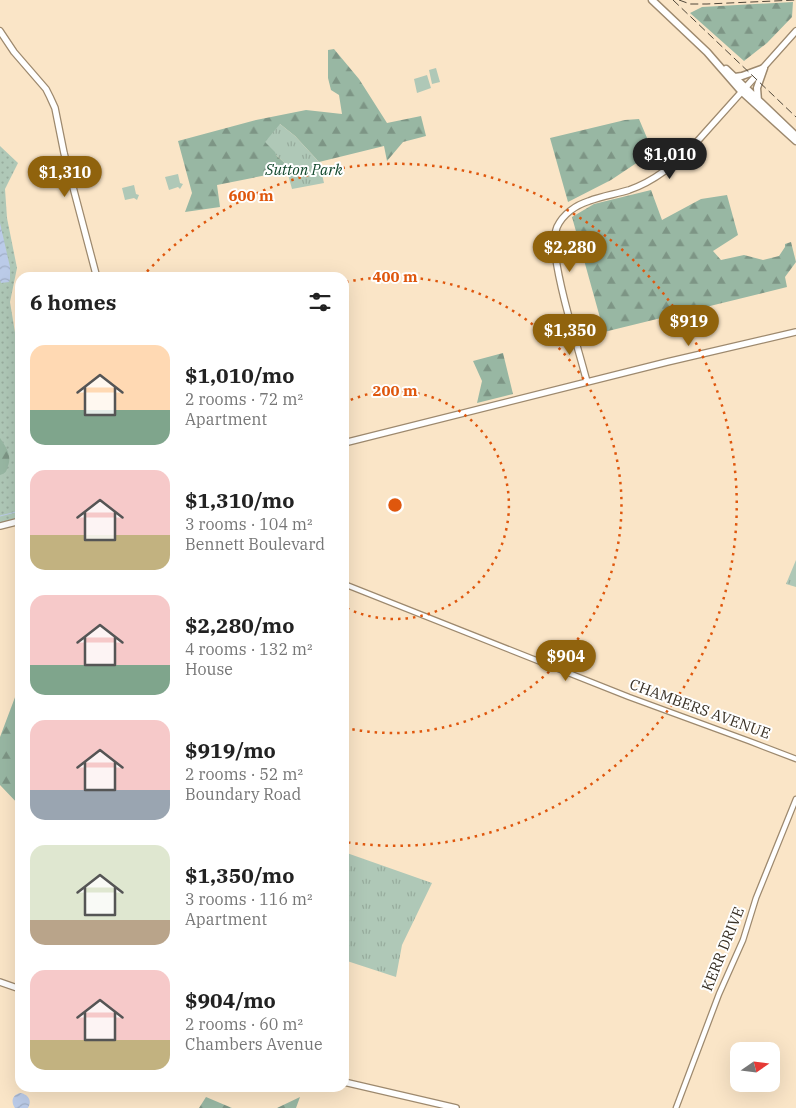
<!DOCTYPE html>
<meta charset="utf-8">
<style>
:root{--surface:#fff;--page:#f6f6f6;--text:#222;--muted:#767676;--accent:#90630d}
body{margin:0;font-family:"IBM Plex Serif",serif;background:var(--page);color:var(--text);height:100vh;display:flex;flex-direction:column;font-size:19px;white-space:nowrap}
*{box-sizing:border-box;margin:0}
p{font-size:16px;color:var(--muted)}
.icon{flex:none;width:28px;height:28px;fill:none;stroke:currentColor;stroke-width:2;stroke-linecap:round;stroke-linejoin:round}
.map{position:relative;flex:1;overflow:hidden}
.drawer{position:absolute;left:15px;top:272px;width:334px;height:820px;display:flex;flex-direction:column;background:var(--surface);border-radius:15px;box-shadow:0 5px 20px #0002}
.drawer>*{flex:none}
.needle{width:32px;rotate:76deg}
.fabs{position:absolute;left:730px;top:1042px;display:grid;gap:10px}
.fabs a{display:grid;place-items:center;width:50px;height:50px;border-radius:10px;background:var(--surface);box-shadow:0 5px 20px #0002;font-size:25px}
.price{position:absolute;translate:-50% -42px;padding:0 11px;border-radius:18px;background:var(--accent);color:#fff;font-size:16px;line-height:32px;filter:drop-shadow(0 1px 2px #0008)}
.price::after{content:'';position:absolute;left:50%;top:30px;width:15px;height:11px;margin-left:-8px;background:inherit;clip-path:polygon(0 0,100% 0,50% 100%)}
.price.on{background:#222;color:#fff}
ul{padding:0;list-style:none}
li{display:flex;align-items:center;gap:15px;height:125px;padding:0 15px}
li span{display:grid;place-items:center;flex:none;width:140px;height:100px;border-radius:15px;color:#555}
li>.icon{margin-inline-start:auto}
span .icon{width:60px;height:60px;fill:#fffc;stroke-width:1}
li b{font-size:21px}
h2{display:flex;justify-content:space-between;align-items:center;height:60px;padding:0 15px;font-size:21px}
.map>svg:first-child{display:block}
.grass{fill:url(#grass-dots)}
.forest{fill:url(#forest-firs)}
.park{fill:url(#park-tufts)}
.garden{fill:#afc8b7}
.water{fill:url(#water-waves)}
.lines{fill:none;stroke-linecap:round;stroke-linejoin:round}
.stream{stroke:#bbcbe8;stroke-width:1}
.minor-casing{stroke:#9d896e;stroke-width:7}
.major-casing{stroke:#9d896e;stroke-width:8}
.highway-casing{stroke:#9d896e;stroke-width:9}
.minor{stroke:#fff;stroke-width:4.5}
.major{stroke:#fff;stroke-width:5.5}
.highway{stroke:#fff;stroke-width:6}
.rail{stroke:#504739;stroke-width:1;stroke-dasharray:8 4;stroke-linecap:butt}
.ring{fill:none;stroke:#df570d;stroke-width:2.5;stroke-dasharray:2.5 5}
.labels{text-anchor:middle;stroke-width:4;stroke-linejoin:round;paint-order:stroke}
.park-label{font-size:15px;font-style:italic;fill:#11472b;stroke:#fff}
.street-label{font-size:15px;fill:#372f24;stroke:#fff}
.centre{fill:#df570d;stroke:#fff;stroke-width:2.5}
.ring-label{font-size:15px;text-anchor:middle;font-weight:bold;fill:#df570d;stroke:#fff;stroke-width:4;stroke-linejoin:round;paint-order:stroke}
</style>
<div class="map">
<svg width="796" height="1108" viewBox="0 0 796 1108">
<defs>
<pattern id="grass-dots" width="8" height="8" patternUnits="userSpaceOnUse" patternTransform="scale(1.25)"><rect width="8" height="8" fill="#afc8b7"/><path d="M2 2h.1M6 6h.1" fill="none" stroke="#97ac9d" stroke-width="1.8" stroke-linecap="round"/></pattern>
<pattern id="forest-firs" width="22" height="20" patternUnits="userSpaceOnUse" patternTransform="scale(1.25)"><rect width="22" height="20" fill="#98b7a3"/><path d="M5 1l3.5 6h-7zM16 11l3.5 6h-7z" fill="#7d9585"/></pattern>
<pattern id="park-tufts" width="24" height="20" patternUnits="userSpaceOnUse" patternTransform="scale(1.25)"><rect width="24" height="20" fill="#afc8b7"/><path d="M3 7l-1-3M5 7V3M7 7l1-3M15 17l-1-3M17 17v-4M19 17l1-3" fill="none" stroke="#97ac9d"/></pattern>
<pattern id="water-waves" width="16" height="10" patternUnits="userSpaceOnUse" patternTransform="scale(1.25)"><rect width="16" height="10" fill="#bbcbe8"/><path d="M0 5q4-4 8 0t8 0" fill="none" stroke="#a1afc7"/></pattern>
</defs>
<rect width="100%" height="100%" fill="#fae5c7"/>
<path class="grass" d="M 0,146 L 18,163 L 5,189 L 7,218 L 17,268 L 10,302 L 20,363 L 20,517 L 0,523 Z"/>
<path class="forest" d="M 793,2 L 792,17 L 767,43 L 744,61 L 690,13 L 702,7 Z
M 334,49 L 359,79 L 387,123 L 421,116 L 426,136 L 403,142 L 387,161 L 384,146 L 319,162 L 295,136 L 280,124 L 276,155 L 288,166 L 287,171 L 217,185 L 220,207 L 185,212 L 192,193 L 178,141 L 256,120 L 306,110 L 342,114 L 339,95 L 331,90 L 328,78 L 328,50 Z
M 639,119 L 653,152 L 611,180 L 568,202 L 550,138 L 625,120 Z
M 651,190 L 662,220 L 701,199 L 727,195 L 738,235 L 713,251 L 721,260 L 744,255 L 763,260 L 779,256 L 785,247 L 785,244 L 791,242 L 796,262 L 785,277 L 787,287 L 604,332 L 572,217 L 594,204 Z
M 503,353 L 513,394 L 477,403 L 482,381 L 473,361 Z
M 0,438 C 6,447 12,455 8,466 C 6,472 6,473 0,475 Z
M 20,684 L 20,806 L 0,785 L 0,737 Z
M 206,1097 L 232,1108 L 199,1108 Z
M 300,1097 L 296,1108 L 277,1108 Z"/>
<path class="park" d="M 436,68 L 440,82 L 432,84 L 429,70 Z
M 280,124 L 295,136 L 319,162 L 324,183 L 292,189 L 287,171 L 288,166 L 276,155 L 275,152 L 265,142 Z
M 796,560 L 796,587 L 786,584 Z
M 344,852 L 432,883 L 402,945 L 396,977 L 344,960 Z"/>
<path class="garden" d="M 427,75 L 431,88 L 417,93 L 414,79 Z
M 178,174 L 180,183 L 183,184 L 180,189 L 178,187 L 169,190 L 165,177 Z
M 134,185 L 136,194 L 139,195 L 137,200 L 134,198 L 125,200 L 122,188 Z"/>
<path class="water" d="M 0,223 L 10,267 L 10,279 L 9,282 L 1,283 L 0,280 Z
M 21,1093 C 29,1095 32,1101 28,1108 L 15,1108 C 10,1101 13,1094 21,1093 Z"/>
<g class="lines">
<path class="stream" d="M 0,516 L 20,511"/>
<defs>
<path id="minor" d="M 344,584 L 629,697 L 749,741 L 796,759
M 676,1108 L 719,994 L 743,940 L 756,898 L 796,799"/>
<path id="major" d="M 0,31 L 14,52 L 46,89 L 50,97 L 55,108 L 64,153 L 97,278
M 587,382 C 576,340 561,296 555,253 C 554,245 554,235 557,227 C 563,214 576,205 589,201 C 602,196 616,194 629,190 C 655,181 675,164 694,145 L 796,31
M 344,443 L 667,362 L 796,332
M 0,526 L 20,521
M 0,982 L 20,989
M 344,1082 L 456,1108"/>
<path id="highway" d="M 652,0 L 707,52 L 741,91 L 796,141
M 726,69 L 796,136
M 735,77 L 742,76 L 764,68
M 758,101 L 757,88 L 764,68"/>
</defs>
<use href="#minor" class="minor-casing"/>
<use href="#major" class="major-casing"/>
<use href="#highway" class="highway-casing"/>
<use href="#minor" class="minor"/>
<use href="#major" class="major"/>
<use href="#highway" class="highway"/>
<path class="rail" d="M 673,0 L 796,117
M 679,0 L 690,4 L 707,4 L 796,0"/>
</g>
<g class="ring">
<path d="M344 403A114 114 0 1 1 344 607"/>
<path d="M346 282A228 228 0 1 1 346 728"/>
<path d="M142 277A341 341 0 1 1 345 842"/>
</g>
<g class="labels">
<g class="park-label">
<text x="304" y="175">Sutton Park</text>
</g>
<g class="street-label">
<text transform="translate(700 709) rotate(20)" y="5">CHAMBERS AVENUE</text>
<text transform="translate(723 949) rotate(-68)" y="5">KERR DRIVE</text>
</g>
</g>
<circle cx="395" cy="505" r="8" class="centre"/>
<g class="ring-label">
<text x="251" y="201">600 m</text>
<text x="395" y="282">400 m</text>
<text x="395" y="396">200 m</text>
</g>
</svg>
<div class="fabs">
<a><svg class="needle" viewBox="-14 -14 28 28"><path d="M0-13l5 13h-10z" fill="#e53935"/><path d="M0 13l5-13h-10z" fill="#767676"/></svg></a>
</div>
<b class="price on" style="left:670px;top:180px">$1,010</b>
<b class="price" style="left:65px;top:198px">$1,310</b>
<b class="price" style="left:570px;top:273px">$2,280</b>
<b class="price" style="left:689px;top:347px">$919</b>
<b class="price" style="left:570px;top:356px">$1,350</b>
<b class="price" style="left:566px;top:682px">$904</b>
<section class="drawer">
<h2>6 homes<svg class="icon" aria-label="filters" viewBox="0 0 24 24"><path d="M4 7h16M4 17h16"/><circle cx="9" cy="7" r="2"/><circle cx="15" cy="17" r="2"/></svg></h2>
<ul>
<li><span style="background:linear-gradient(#ffd9b3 65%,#7fa58c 0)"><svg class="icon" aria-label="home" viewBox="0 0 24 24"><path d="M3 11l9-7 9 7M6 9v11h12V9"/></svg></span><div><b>$1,010/mo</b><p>2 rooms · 72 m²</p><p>Apartment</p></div></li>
<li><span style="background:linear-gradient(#f6c9c9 65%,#c2b280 0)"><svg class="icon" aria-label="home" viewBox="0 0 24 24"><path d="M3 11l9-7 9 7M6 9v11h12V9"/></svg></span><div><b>$1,310/mo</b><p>3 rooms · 104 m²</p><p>Bennett Boulevard</p></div></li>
<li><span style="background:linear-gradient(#f6c9c9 70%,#7fa58c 0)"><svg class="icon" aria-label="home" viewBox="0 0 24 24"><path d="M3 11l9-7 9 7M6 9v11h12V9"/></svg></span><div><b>$2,280/mo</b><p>4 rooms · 132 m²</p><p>House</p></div></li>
<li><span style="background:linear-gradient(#f6c9c9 70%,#9aa5b1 0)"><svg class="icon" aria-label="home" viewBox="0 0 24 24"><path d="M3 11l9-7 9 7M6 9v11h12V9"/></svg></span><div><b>$919/mo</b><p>2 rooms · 52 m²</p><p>Boundary Road</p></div></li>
<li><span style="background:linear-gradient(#dfe7d0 75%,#b9a48a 0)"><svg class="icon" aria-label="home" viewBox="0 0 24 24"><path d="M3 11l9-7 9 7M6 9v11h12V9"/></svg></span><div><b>$1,350/mo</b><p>3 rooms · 116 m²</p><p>Apartment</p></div></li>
<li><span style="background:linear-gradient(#f6c9c9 70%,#c2b280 0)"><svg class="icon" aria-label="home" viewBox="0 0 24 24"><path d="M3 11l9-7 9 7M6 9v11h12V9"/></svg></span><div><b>$904/mo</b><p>2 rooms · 60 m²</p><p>Chambers Avenue</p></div></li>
</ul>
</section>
</div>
